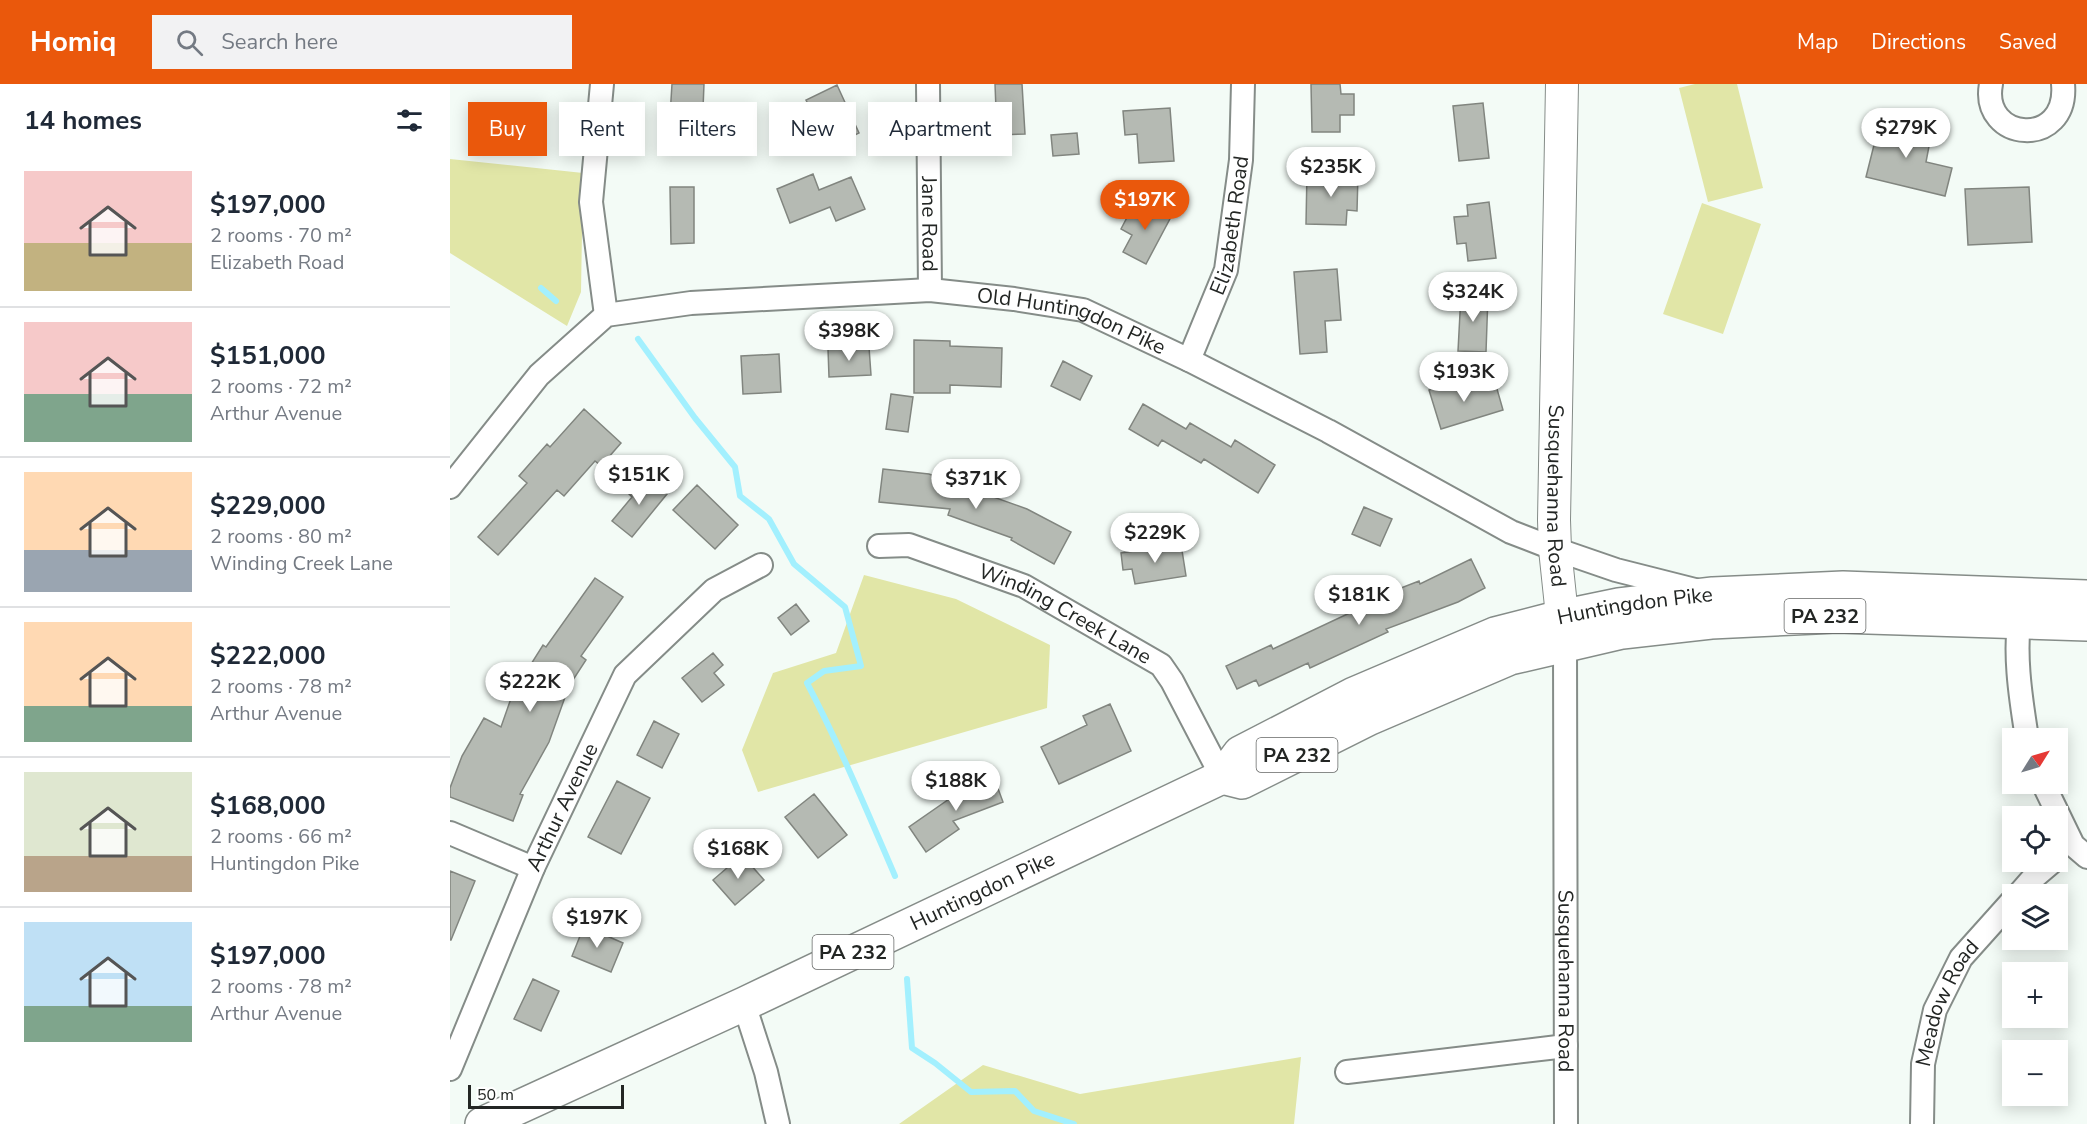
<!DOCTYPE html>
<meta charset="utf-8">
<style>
:root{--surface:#fff;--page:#f2f2f3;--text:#1f2937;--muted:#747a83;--line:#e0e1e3;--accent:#ea580c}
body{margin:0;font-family:"Nunito Sans",sans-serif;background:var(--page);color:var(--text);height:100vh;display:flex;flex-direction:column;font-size:22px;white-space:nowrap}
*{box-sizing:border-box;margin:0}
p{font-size:20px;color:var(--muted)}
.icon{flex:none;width:33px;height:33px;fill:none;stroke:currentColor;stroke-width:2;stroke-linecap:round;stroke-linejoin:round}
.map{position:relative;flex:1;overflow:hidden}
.drawer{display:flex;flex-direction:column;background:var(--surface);width:450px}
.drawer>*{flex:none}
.guide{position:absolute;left:18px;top:18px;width:570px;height:54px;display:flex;gap:12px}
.needle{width:39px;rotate:53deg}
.controls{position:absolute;left:1552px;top:644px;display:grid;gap:12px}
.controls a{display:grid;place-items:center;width:66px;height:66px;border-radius:0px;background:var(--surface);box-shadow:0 3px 15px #0003;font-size:30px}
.scale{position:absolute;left:18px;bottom:15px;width:156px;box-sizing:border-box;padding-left:6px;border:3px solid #232624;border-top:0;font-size:16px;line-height:21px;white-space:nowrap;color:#232624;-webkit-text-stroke:4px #fff;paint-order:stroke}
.price{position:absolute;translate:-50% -51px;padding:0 14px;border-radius:21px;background:#fff;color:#222;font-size:20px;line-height:39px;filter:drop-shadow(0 2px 3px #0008)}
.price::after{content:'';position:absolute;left:50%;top:36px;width:18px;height:14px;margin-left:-9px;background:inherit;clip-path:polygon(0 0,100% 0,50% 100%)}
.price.on{background:var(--accent);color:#fff}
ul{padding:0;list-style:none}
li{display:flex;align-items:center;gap:18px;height:150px;padding:0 24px}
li+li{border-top:2px solid var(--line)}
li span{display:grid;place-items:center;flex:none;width:168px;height:120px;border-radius:0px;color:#555}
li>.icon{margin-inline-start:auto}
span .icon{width:72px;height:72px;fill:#fffc;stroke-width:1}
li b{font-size:26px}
h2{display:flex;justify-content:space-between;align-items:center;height:72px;padding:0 24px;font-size:26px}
.pill{padding:0 21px;border-radius:0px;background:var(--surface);box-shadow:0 3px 15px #0003;font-size:21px;line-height:54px}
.pill.on{background:var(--accent);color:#fff}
header{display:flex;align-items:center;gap:36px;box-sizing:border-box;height:84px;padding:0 30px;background:var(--accent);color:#fff}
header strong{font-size:28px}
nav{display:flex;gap:33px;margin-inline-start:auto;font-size:21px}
.search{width:420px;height:54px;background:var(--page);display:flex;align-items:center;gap:15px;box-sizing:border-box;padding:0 21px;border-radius:0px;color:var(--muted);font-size:22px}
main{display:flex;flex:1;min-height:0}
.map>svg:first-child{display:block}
.green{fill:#e1e6a7}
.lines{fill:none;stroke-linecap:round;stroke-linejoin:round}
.stream{stroke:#a3f0fe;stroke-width:6}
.building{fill:#b5bab3;stroke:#81857f;stroke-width:1.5}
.minor-casing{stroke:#858c88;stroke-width:26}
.secondary-casing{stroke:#858c88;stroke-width:34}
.primary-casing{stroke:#858c88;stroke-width:36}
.minor{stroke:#fff;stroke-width:22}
.secondary{stroke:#fff;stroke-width:32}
.primary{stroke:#fff;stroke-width:33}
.labels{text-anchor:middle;stroke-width:4.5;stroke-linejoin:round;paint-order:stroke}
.shield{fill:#fff;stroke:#656766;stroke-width:1.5}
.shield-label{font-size:20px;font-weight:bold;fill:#232624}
.street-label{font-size:21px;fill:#232624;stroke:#fff}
</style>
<header>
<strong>Homiq</strong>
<div class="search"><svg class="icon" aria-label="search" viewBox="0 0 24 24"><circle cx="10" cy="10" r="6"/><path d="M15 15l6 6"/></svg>Search here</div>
<nav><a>Map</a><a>Directions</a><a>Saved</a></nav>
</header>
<main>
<section class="drawer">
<h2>14 homes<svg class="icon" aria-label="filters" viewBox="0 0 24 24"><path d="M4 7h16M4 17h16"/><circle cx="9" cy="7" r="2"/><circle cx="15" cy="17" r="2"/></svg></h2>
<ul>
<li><span style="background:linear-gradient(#f6c9c9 60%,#c2b280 0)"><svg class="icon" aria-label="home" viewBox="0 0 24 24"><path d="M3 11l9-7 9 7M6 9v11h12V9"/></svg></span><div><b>$197,000</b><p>2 rooms · 70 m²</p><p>Elizabeth Road</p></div></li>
<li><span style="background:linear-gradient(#f6c9c9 60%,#7fa58c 0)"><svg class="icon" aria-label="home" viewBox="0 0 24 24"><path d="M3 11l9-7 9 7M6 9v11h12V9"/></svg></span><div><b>$151,000</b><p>2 rooms · 72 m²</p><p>Arthur Avenue</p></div></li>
<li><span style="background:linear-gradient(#ffd9b3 65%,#9aa5b1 0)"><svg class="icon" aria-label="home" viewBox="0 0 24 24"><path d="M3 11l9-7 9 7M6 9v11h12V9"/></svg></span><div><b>$229,000</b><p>2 rooms · 80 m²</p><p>Winding Creek Lane</p></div></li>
<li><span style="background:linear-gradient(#ffd9b3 70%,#7fa58c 0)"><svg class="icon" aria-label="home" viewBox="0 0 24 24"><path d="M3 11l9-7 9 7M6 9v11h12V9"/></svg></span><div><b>$222,000</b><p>2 rooms · 78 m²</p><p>Arthur Avenue</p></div></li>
<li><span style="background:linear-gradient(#dfe7d0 70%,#b9a48a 0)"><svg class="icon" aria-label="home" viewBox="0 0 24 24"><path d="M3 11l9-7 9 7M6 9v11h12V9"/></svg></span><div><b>$168,000</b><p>2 rooms · 66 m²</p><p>Huntingdon Pike</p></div></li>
<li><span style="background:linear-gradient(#bfe0f5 70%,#7fa58c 0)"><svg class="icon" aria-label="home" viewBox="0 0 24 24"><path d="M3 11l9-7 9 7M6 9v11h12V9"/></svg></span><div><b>$197,000</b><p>2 rooms · 78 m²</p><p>Arthur Avenue</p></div></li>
</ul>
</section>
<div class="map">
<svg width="1637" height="1040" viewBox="0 0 1637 1040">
<rect width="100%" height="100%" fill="#f3fbf6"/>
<path class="green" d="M 1245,0 L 1287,0 L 1313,104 L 1258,118 L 1229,4 Z
M 0,75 L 133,89 L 131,208 L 117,242 L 0,169 Z
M 1252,119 L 1311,140 L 1273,250 L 1213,230 Z
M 414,491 L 506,515 L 600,561 L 597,624 L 308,708 L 292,666 L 323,589 L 386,569 Z
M 851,973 L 844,1040 L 449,1040 L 533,981 L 630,1010 Z"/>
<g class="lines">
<path class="stream" d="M 91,204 L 106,217
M 188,255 L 245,334 L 285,383 L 290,412 L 319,435 L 344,480 L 395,523 L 411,582 L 374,587 L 357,599 C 390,662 417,727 445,792
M 457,895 L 462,964 L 485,979 L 521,1008 L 565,1007 L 584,1027 L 624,1040"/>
</g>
<path class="building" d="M 222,0 L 254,0 L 252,49 L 219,48 Z
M 545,0 L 572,0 L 575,50 L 547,51 Z
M 861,0 L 890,0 L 891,10 L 904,10 L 904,31 L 890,31 L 890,48 L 862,48 Z
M 387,1 L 409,49 L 379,64 L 356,16 Z
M 1033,19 L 1039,74 L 1009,77 L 1003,22 Z
M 720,24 L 724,77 L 689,79 L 687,50 L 675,51 L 673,27 Z
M 1431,33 L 1471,42 L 1468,54 L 1480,57 L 1476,78 L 1502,84 L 1495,112 L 1416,93 Z
M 627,49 L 629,70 L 603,72 L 601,51 Z
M 857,88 L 908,90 L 907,127 L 897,126 L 896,141 L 856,140 Z
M 363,90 L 369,106 L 401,93 L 415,125 L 386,137 L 380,123 L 340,139 L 327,105 Z
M 220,103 L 244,103 L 244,159 L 221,160 Z
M 1579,103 L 1582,158 L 1518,161 L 1515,105 Z
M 698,118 L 722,131 L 696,180 L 673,168 L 682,151 L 671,145 L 682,124 L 692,129 Z
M 1039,118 L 1046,174 L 1018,177 L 1016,159 L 1007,160 L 1004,133 L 1018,132 L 1017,121 Z
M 887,185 L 891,236 L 875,237 L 877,268 L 850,270 L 844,188 Z
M 1011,210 L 1038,211 L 1036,268 L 1008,267 Z
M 464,256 L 500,257 L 500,262 L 552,264 L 551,303 L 500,301 L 500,309 L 464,309 Z
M 419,263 L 421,291 L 379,293 L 378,265 Z
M 329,270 L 331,308 L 293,310 L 291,272 Z
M 613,277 L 642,292 L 630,316 L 601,302 Z
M 1015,295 L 1019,306 L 1045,298 L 1053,326 L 991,345 L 979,306 Z
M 441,310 L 463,313 L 458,348 L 436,345 Z
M 693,320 L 736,345 L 740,339 L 781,363 L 785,356 L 825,381 L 808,409 L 754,375 L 751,379 L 712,356 L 708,362 L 679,345 Z
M 134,325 L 171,359 L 151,382 L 145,377 L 114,412 L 107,406 L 48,471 L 28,453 L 77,399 L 69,392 L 97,360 L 100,363 Z
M 433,385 L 479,390 L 577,425 L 621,448 L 604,480 L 561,456 L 562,454 L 498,431 L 500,425 L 429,418 Z
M 193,391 L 217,410 L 182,453 L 162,437 L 182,413 L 178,409 Z
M 247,401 L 288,441 L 265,465 L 223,426 Z
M 914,423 L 942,435 L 930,462 L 902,450 Z
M 731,460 L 736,492 L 685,500 L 682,485 L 673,486 L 671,469 Z
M 1021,475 L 1035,504 L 1008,518 L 936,545 L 938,548 L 860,584 L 858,579 L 809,602 L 806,596 L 787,605 L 776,582 L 821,561 L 823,565 L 938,511 L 938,509 L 969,497 L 970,500 Z
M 145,494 L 173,513 L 131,572 L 136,576 L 119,602 L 99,658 L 70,710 L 73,711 L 63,737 L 0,713 L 0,704 L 12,672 L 34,634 L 51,643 L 66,600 L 68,601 L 93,561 L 96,563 Z
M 346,520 L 359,537 L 341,551 L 328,534 Z
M 263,569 L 273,581 L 264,589 L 274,601 L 252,618 L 232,594 Z
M 660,620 L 681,667 L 609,700 L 591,663 L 637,641 L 633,632 Z
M 204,637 L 229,650 L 212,684 L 187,671 Z
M 543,691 L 553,718 L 503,737 L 509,745 L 476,768 L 459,743 L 512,706 L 511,703 Z
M 167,697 L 200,714 L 171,770 L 138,753 Z
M 364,710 L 397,751 L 368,774 L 335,733 Z
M 292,771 L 314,796 L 285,821 L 263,796 Z
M 0,787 L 25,797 L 1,856 L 0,856 Z
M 134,842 L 173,859 L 161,888 L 122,872 Z
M 83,895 L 109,907 L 91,947 L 64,935 Z"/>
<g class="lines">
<defs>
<g id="minor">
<path d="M 152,0 L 141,118 L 156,231"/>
<path id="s1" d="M 478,0 L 480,206"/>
<path d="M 1541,0 C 1530,58 1619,65 1613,0"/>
<path id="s2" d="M 739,276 L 776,186 L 791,76 L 793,0"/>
<path id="s3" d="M 0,403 L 89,291 L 156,231 L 241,219 L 480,206 L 564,215 L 633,226 L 739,276 L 878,347 L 1061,448 L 1105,465 L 1166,486 L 1245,506"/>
<path id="s4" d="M 429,462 L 459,461 L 574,502 L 711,581 L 722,597 L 772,693"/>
<path d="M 1572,525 C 1562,560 1571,617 1577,654"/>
<path id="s5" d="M 1115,561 L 1116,1040"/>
<path d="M 1593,699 L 1623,761 L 1637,773"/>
<path d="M 0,749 L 83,784"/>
<path d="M 1569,810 L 1583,794 L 1603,777"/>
<path d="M 294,920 L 316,988 L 328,1040"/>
<path id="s6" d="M 0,985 L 83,784 L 175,591 L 264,506 L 311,481"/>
<path d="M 897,988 L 1116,962"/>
<path id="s7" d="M 1472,1040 L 1473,980 L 1485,926 L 1511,874 L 1563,816"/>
</g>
<g id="secondary">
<path id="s8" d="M 1112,0 L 1104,436 L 1105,465 L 1115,560"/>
</g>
<g id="primary">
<path d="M 772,693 L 792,698 L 920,634 L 1060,574 L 1172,548 L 1261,538 L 1387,532 L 1637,540"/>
<path id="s9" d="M 32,1040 L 294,920 L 772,693 L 790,669 L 904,610 L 1045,550 L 1111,533 L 1169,521 L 1263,510 L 1393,504 L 1637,513"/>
</g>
</defs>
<use href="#minor" class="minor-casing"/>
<use href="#secondary" class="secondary-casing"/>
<use href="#primary" class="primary-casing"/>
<use href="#minor" class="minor"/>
<use href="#secondary" class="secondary"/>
<use href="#primary" class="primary"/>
</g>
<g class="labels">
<g class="shield">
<rect x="1334.5" y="515" width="81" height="34" rx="4.5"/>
<rect x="806.5" y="654" width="81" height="34" rx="4.5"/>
<rect x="362.5" y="851" width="81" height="34" rx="4.5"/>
</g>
<g class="shield-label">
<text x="1375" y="539">PA 232</text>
<text x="847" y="678">PA 232</text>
<text x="403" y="875">PA 232</text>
</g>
<g class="street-label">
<text dy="7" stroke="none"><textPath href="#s1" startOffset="140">Jane Road</textPath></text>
<text dy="7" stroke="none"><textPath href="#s2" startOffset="142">Elizabeth Road</textPath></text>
<text dy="7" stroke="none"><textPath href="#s3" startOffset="704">Old Huntingdon Pike</textPath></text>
<text dy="7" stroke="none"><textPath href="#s8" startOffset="412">Susquehanna Road</textPath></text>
<text dy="7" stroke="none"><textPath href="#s9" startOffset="1272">Huntingdon Pike</textPath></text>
<text dy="7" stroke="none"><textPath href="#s4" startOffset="201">Winding Creek Lane</textPath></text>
<text dy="7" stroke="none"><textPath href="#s6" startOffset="285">Arthur Avenue</textPath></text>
<text dy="7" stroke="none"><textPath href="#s9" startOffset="552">Huntingdon Pike</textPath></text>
<text dy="7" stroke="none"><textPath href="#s5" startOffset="336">Susquehanna Road</textPath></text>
<text dy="7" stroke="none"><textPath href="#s7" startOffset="126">Meadow Road</textPath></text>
</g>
</g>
</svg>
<div class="controls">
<a><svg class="needle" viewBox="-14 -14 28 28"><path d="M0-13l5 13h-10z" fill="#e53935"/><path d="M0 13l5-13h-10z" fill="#747a83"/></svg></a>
<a><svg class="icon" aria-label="locate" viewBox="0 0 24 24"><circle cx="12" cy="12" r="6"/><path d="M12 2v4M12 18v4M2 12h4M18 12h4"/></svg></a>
<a><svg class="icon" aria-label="layers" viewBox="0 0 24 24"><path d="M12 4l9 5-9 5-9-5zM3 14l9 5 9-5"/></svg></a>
<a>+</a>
<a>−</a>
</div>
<div class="scale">50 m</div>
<b class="price" style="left:1456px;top:75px">$279K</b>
<b class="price" style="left:881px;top:114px">$235K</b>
<b class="price on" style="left:695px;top:147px">$197K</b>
<b class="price" style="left:1023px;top:239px">$324K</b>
<b class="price" style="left:399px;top:278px">$398K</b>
<b class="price" style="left:1014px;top:319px">$193K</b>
<b class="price" style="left:189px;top:422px">$151K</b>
<b class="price" style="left:526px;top:426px">$371K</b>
<b class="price" style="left:705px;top:480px">$229K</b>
<b class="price" style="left:909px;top:542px">$181K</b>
<b class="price" style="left:80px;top:629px">$222K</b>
<b class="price" style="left:506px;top:728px">$188K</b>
<b class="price" style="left:288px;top:796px">$168K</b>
<b class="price" style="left:147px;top:865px">$197K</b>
<div class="guide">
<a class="pill on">Buy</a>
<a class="pill">Rent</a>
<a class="pill">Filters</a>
<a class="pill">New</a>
<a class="pill">Apartment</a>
</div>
</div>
</main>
